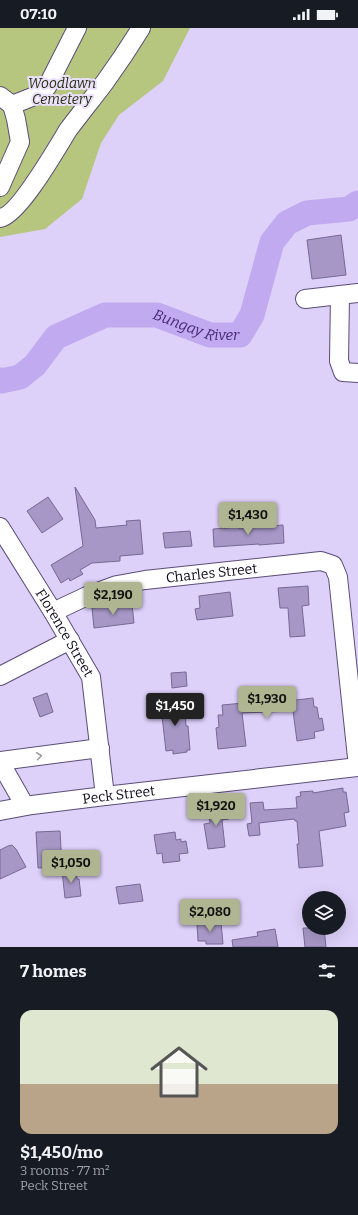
<!DOCTYPE html>
<meta charset="utf-8">
<style>
:root{--surface:#171b24;--page:#20242c;--text:#f1f3f6;--muted:#9ea1a6;--line:#363941;--accent:#aeb590}
body{margin:0;font-family:Bitter,serif;background:var(--page);color:var(--text);height:100vh;display:flex;flex-direction:column;font-size:15px;white-space:nowrap}
*{box-sizing:border-box;margin:0}
p{font-size:13px;color:var(--muted)}
.icon{flex:none;width:22px;height:22px;fill:none;stroke:currentColor;stroke-width:2;stroke-linecap:round;stroke-linejoin:round}
.map{position:relative;height:919px;overflow:hidden}
.side{display:flex;flex-direction:column;background:var(--surface);flex:1}
.side>*{flex:none}
.buttons{position:absolute;left:302px;top:863px;display:grid;gap:8px}
.buttons a{display:grid;place-items:center;width:44px;height:44px;border-radius:50%;background:var(--surface);box-shadow:0 4px 16px #0002;font-size:20px}
.price{position:absolute;translate:-50% -34px;padding:0 9px;border-radius:4px;background:var(--accent);color:#111;font-size:13px;line-height:26px;filter:drop-shadow(0 1px 2px #0008)}
.price::after{content:'';position:absolute;left:50%;top:24px;width:12px;height:9px;margin-left:-6px;background:inherit;clip-path:polygon(0 0,100% 0,50% 100%)}
.price.on{background:#222;color:#fff}
ul{padding:0;list-style:none}
li{display:grid;align-content:center;gap:8px;height:212px;padding:0 20px}
li+li{border-top:1px solid var(--line)}
li span{display:grid;place-items:center;height:124px;border-radius:12px;color:#555}
li>.icon{margin-inline-start:auto}
span .icon{width:72px;height:72px;fill:#fffc;stroke-width:1}
li b{font-size:17px}
h2{display:flex;justify-content:space-between;align-items:center;height:48px;padding:0 20px;font-size:17px}
.status{display:flex;justify-content:space-between;align-items:center;height:28px;padding:0 20px;background:var(--surface);direction:ltr}
.status svg{height:11px;fill:currentColor}
.map>svg:first-child{display:block}
.green{fill:#b6c67f}
.lines{fill:none;stroke-linecap:round;stroke-linejoin:round}
.river{stroke:#c1aaef;stroke-width:25}
.building{fill:#a697c6;stroke:#776996}
.minor-casing{stroke:#5b4d77;stroke-width:20}
.minor{stroke:#fff;stroke-width:18}
.oneway{stroke:#a09da4}
.labels{text-anchor:middle;stroke-width:4;stroke-linejoin:round;paint-order:stroke}
.park-label{font-size:14px;font-style:italic;fill:#282e0e;stroke:#e9e0fe}
.street-label{font-size:14px;fill:#110b1c;stroke:#e9e0fe}
.water-label{font-size:15px;font-style:italic;fill:#482876;stroke:#e9e0fe}
</style>
<div class="status"><b>07:10</b><svg viewBox="0 0 49 12"><path d="M0 12V9h3v3zM5 12V6h3v6zM10 12V3h3v9zM15 12V0h3v12zM26 1h20v11H26zM47 4h2v5h-2z"/></svg></div>
<div class="map">
<svg width="358" height="919" viewBox="0 0 358 919">
<rect width="100%" height="100%" fill="#ddd0f9"/>
<path class="green" d="M 0,0 L 190,0 L 163,53 L 119,87 L 101,115 L 82,171 L 45,201 L 0,209 Z"/>
<g class="lines">
<path class="river" id="s1" d="M 0,352 L 1,353 L 20,349 L 35,337 L 56,309 L 105,287 L 157,287 L 210,307 L 240,307 L 252,287 L 272,214 L 287,195 L 307,185 L 349,181 L 358,175"/>
</g>
<path class="building" d="M 341,207 L 346,247 L 312,251 L 307,212 Z
M 75,459 L 95,492 L 96,500 L 127,497 L 126,493 L 140,492 L 143,526 L 120,528 L 120,533 L 92,535 L 80,542 L 83,546 L 70,553 L 69,550 L 61,555 L 51,537 L 83,518 Z
M 48,469 L 63,491 L 42,505 L 27,483 Z
M 283,497 L 284,515 L 259,517 L 259,516 L 214,519 L 213,501 L 239,499 L 239,501 Z
M 190,503 L 192,518 L 165,520 L 163,505 Z
M 308,558 L 309,577 L 302,578 L 305,608 L 290,609 L 288,580 L 280,580 L 278,560 Z
M 230,564 L 233,588 L 197,592 L 195,581 L 200,580 L 199,568 Z
M 132,576 L 134,595 L 94,600 L 92,580 Z
M 186,644 L 187,658 L 172,660 L 171,645 Z
M 47,665 L 53,684 L 40,689 L 33,670 Z
M 177,669 L 179,683 L 185,682 L 186,698 L 188,698 L 190,722 L 187,722 L 187,724 L 173,726 L 173,722 L 166,723 L 160,671 Z
M 313,670 L 314,679 L 317,679 L 319,691 L 322,690 L 324,702 L 314,704 L 315,710 L 297,713 L 293,683 L 242,685 L 246,718 L 218,721 L 216,700 L 219,699 L 218,687 L 223,687 L 222,677 L 288,671 L 288,673 Z
M 343,760 L 343,764 L 346,764 L 349,784 L 344,785 L 346,798 L 319,803 L 323,838 L 299,840 L 297,816 L 299,816 L 297,793 L 295,793 L 294,791 L 259,795 L 260,807 L 249,808 L 247,796 L 252,795 L 250,775 L 263,774 L 264,782 L 297,780 L 296,769 L 301,768 L 300,764 L 313,763 L 313,765 Z
M 227,777 L 229,791 L 222,792 L 225,819 L 208,821 L 204,796 L 210,795 L 208,779 Z
M 60,803 L 62,839 L 38,840 L 36,804 Z
M 175,804 L 176,812 L 181,811 L 181,814 L 186,813 L 188,825 L 179,826 L 180,833 L 163,835 L 162,825 L 157,826 L 154,807 Z
M 12,817 L 16,821 L 26,839 L 0,851 L 0,822 L 8,818 Z
M 76,842 L 77,851 L 79,851 L 81,868 L 65,870 L 62,843 Z
M 140,856 L 143,873 L 119,876 L 116,859 Z
M 221,894 L 223,916 L 206,916 L 206,913 L 198,913 L 197,896 Z
M 303,900 L 324,900 L 326,919 L 305,919 Z
M 275,901 L 278,919 L 233,919 L 232,912 L 258,908 L 257,904 Z"/>
<g class="lines">
<defs>
<g id="minor">
<path d="M 0,68 L 12,77 L 37,67 L 47,59 L 77,0"/>
<path d="M 0,159 L 20,114 L 16,91 L 12,77"/>
<path d="M 0,190 C 18,188 57,120 68,102 C 80,86 93,70 105,54 C 118,36 130,18 141,0"/>
<path d="M 340,267 L 339,333 L 343,344 L 358,345"/>
<path d="M 305,271 L 358,265"/>
<path id="s2" d="M 0,499 L 53,584 L 91,649 L 105,768"/>
<path id="s3" d="M 53,584 L 87,568 L 117,557 L 145,552 L 321,533 L 333,537 L 338,549 L 358,739"/>
<path d="M 0,648 L 70,612"/>
<path d="M 0,733 L 100,720"/>
<path d="M 0,734 L 25,778"/>
<path id="s4" d="M 0,783 L 32,777 L 105,768 L 358,739"/>
</g>
</defs>
<use href="#minor" class="minor-casing"/>
<use href="#minor" class="minor"/>
</g>
<defs><path id="oneway-chevron" d="M-2-3.5L2.5 0L-2 3.5" fill="none" stroke-width="1.6" stroke-linecap="round" stroke-linejoin="round"/></defs>
<use class="oneway" href="#oneway-chevron" transform="translate(39 728) rotate(-7)"/>
<g class="labels">
<g class="park-label">
<text x="62" y="60">Woodlawn<tspan x="62" dy="16">Cemetery</tspan></text>
</g>
<g class="street-label">
<text dy="5" stroke="none"><textPath href="#s3" startOffset="165">Charles Street</textPath></text>
<text dy="5" stroke="none"><textPath href="#s2" startOffset="124">Florence Street</textPath></text>
<text dy="5" stroke="none"><textPath href="#s4" startOffset="120">Peck Street</textPath></text>
</g>
<g class="water-label">
<text dy="5" stroke="none"><textPath href="#s1" startOffset="222">Bungay River</textPath></text>
</g>
</g>
</svg>
<div class="buttons">
<a><svg class="icon" aria-label="layers" viewBox="0 0 24 24"><path d="M12 4l9 5-9 5-9-5zM3 14l9 5 9-5"/></svg></a>
</div>
<b class="price" style="left:248px;top:508px">$1,430</b>
<b class="price" style="left:113px;top:588px">$2,190</b>
<b class="price" style="left:267px;top:692px">$1,930</b>
<b class="price on" style="left:175px;top:699px">$1,450</b>
<b class="price" style="left:216px;top:799px">$1,920</b>
<b class="price" style="left:71px;top:856px">$1,050</b>
<b class="price" style="left:210px;top:905px">$2,080</b>
</div>
<section class="side">
<h2>7 homes<svg class="icon" aria-label="filters" viewBox="0 0 24 24"><path d="M4 7h16M4 17h16"/><circle cx="9" cy="7" r="2"/><circle cx="15" cy="17" r="2"/></svg></h2>
<ul>
<li><span style="background:linear-gradient(#dfe7d0 60%,#b9a48a 0)"><svg class="icon" aria-label="home" viewBox="0 0 24 24"><path d="M3 11l9-7 9 7M6 9v11h12V9"/></svg></span><div><b>$1,450/mo</b><p>3 rooms · 77 m²</p><p>Peck Street</p></div></li>
</ul>
</section>
